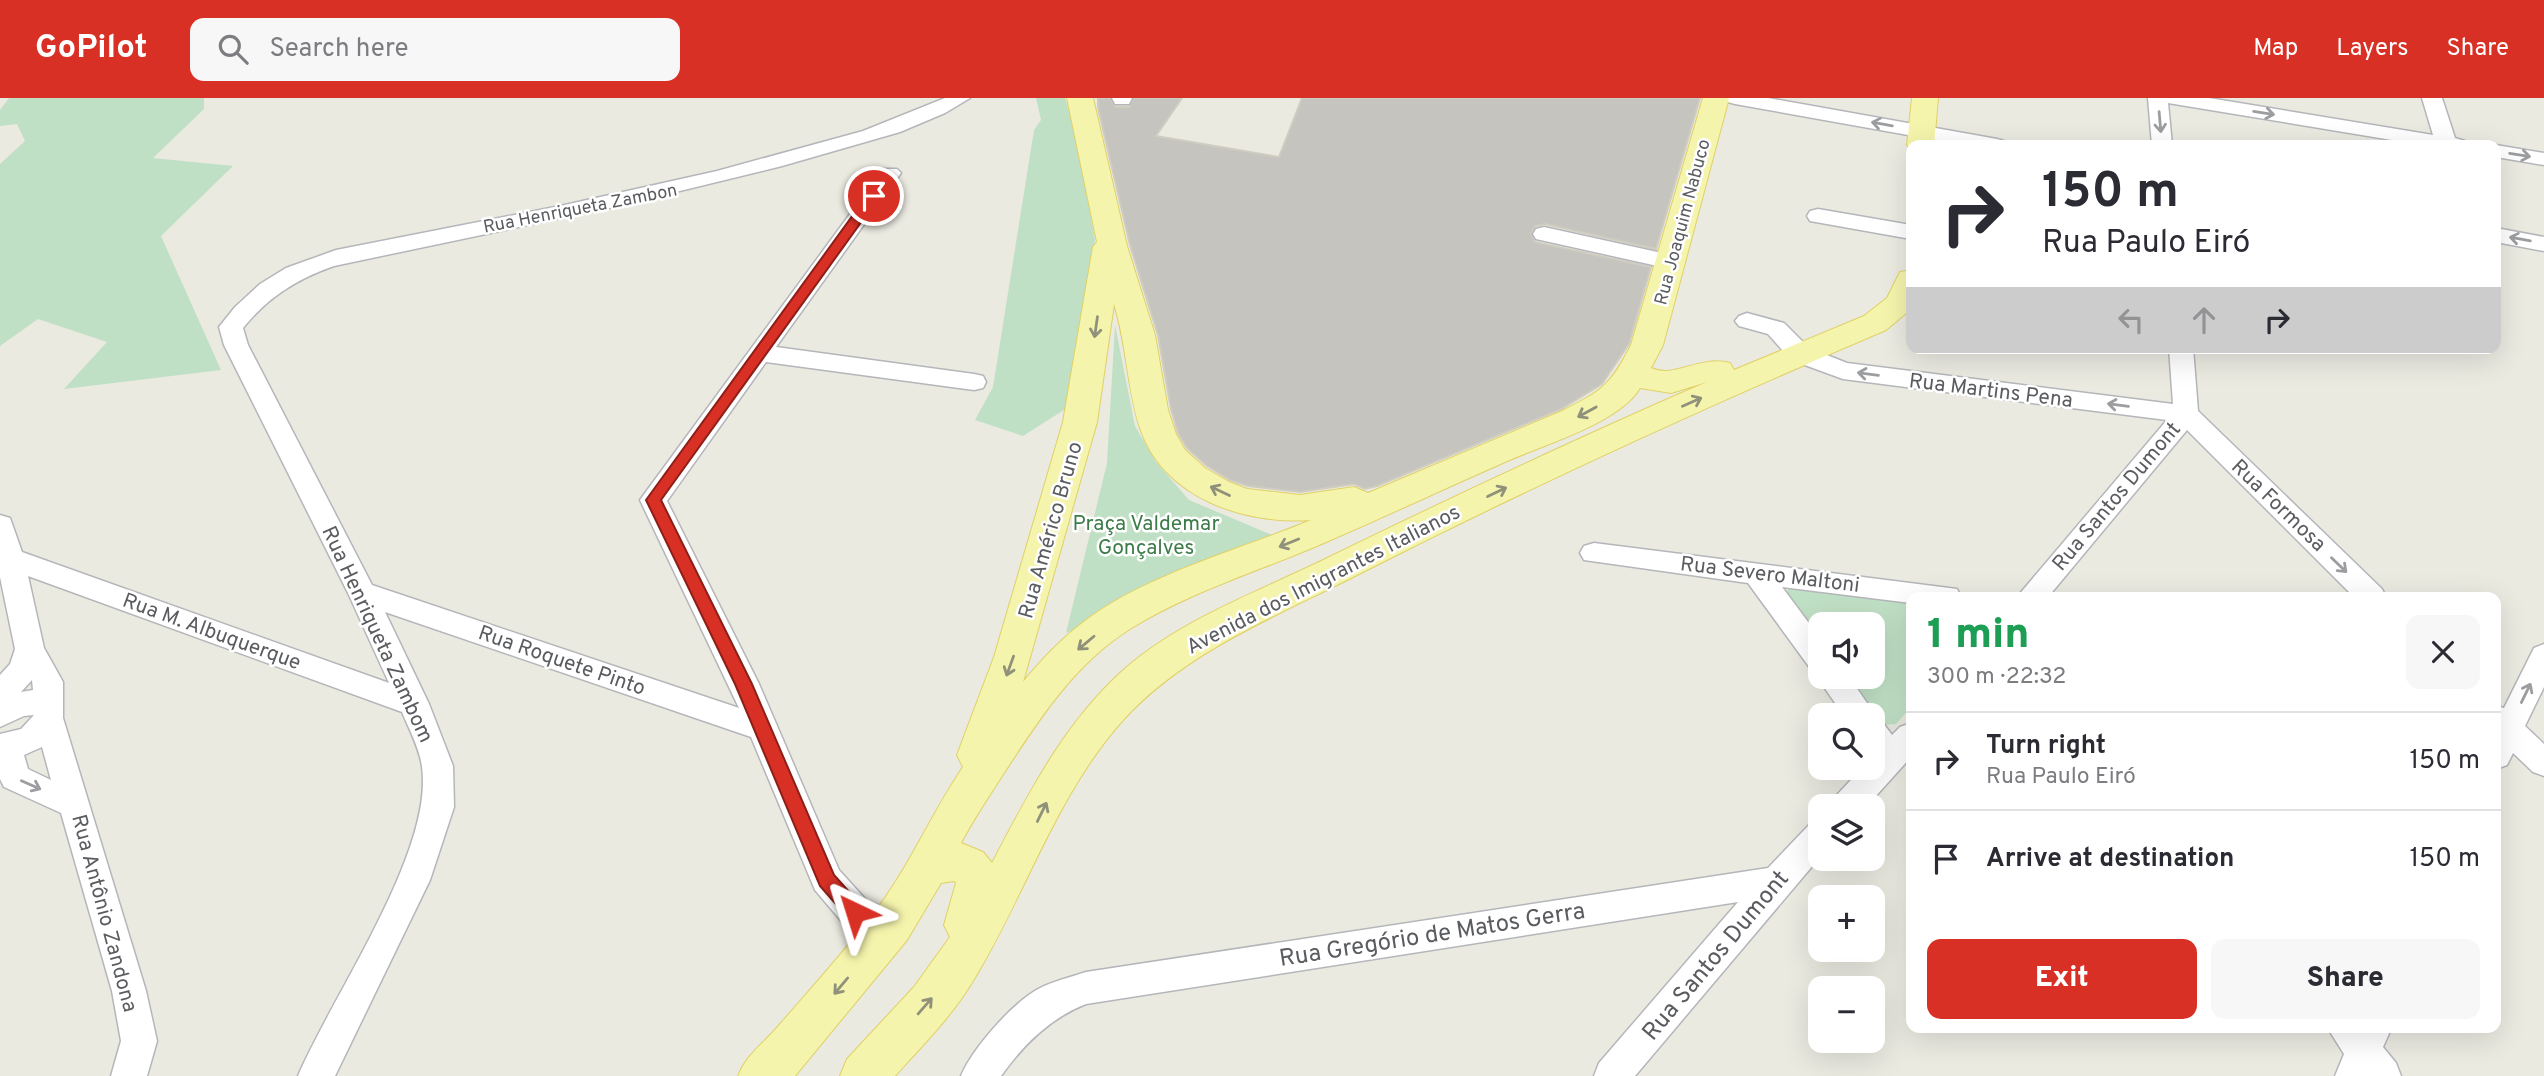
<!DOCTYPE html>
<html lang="en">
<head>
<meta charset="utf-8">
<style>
	:root { --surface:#fff; --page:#f7f7f7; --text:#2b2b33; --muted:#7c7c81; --line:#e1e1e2; --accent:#d93025 }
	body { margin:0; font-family:Overpass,sans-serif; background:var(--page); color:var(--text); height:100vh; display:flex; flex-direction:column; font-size:26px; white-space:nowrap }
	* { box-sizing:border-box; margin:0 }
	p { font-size:23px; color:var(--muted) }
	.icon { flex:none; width:38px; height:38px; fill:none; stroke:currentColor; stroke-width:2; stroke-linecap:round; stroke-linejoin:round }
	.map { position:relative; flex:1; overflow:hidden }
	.side { position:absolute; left:1906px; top:494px; width:595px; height:441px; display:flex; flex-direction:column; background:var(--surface); border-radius:14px; box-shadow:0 7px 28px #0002 }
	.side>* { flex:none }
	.banner { position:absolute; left:1906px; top:42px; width:595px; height:214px; border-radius:14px; box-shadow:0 7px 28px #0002; background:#fff; color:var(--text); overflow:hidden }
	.fabs { position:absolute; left:1808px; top:514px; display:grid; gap:14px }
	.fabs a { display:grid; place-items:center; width:77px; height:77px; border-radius:14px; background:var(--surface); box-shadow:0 7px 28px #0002; font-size:35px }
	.pin { position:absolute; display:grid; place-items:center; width:60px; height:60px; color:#fff; margin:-30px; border:4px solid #fff; border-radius:50%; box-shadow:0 2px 7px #0007 }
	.me { position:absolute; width:77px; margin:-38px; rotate:319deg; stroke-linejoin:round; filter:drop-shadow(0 0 5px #0008) }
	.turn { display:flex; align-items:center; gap:24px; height:147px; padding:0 21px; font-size:32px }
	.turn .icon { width:91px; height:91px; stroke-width:2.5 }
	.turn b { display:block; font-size:49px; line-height:60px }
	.lanes { display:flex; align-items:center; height:66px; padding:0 21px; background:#0003; justify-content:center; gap:35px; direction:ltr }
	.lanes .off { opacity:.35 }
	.round { display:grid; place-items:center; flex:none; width:74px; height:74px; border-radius:14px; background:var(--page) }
	.overview { display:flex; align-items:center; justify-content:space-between; height:119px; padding:0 21px }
	h1 { font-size:42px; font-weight:800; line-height:52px; color:#1e9e55 }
	.primary-button { display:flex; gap:14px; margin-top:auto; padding:14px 21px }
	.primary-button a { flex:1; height:80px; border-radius:14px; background:var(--accent); color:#fff; font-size:28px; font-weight:800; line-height:80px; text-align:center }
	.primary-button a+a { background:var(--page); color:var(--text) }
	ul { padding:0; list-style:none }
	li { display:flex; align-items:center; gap:21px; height:98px; padding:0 21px; border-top:2px solid var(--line) }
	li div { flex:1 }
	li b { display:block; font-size:26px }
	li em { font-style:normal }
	header { display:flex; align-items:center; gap:42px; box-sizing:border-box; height:98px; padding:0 35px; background:var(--accent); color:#fff }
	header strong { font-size:33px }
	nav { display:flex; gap:38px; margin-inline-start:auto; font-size:24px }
	.search { width:490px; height:63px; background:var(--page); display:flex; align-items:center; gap:18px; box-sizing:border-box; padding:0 24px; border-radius:14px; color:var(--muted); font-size:26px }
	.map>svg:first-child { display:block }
</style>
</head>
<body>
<header>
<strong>GoPilot</strong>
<div class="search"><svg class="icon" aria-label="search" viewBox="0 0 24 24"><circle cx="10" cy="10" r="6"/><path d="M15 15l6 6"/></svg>Search here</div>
<nav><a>Map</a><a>Layers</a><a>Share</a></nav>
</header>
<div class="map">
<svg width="2544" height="978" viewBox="0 0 2544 978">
	<rect width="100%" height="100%" fill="#ebeae1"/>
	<!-- green -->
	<g fill="#c0e0c5">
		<path d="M9,0H204V11L153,60L233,68L161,138L221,272L64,291L107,244L38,221L0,248V66L25,43L17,26L0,28V12Z"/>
		<path d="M1036,0H1065L1076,38L1095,142L1076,287L1067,310L1023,338L975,322L993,289L1034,32L1041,22Z"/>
		<path d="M1115,227L1135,328L1156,364L1189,402L1277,439L1066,535L1107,365Z"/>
		<path d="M1789,490L1911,505V609L1896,626L1883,627L1873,622L1872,618L1841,579H1872V527H1820V549L1786,495Z"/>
	</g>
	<!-- building -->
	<path fill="#c6c4be" stroke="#cfccc0" stroke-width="2" d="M1098,0H1110L1115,9H1129L1134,0H1182L1156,38L1279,59L1302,0H1700L1656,151L1545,126L1535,128L1531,135L1535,144L1651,169L1629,246L1602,286L1561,311L1377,388L1365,391L1354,386L1300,394L1248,388L1230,382L1207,368L1187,350L1178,335L1171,311L1158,237L1130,147L1098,10Z"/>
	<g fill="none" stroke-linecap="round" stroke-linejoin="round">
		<defs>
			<g id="minor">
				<path d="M945,0H970L945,15L900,34L782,68L614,109L334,168C297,181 268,199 243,230L248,247L372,487L739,610L640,402L883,71H897L901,75L776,249L974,276L983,278L986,284L983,290L974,292L766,264L667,403L759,586L839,772L867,803L903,817L908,828L903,839L891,844L843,825L815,792L751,639L385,514L429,606L453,668L454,709L430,782L335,978H298C332,898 434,753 422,669C420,651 409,631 402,614L28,478L44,550L63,584V620L146,893L157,943L147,978H111L121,943L112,893L61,715L4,689L0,681V636L21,631L34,617L24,618L0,629V577L10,566L15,551L0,479V417L10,420L22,454L389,585L348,495L224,247L219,229L235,209L260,186L286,170L336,152L560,108L717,73L863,33ZM32,582L33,592L21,594ZM42,649L51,682L28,671L24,657Z"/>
				<path d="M1112,0H1132L1129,6H1115Z"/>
				<path d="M1725,0H1768L1997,41L2004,43L2007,47H1964L1735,6L1728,4Z"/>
				<path d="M2148,0H2209L2433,37L2422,0H2442L2455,40L2465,43L2468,47H2422L2168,5L2172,47H2152Z"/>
				<path d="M2494,47H2496L2544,55V67L2496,59Z"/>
				<path d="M1818,111L1911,127V141L1810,123L1807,118L1810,113Z"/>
				<path d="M1544,129L1671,157L1679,159L1682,164L1679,169L1671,171L1536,141L1533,136L1536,131Z"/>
				<path d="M2496,130L2544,139V153L2496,144Z"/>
				<path d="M1747,215L1784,225L1809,250L1847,265L2173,306L2169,250H2193L2198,313L2382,491L2386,499H2354L2187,332L2048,499H2017L2167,322L1843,281L1791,262L1768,236L1739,228L1735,223L1739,218Z"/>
				<path d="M1594,445L1957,491L1961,499H1911V505L1782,489L1820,540V579H1849L1876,618L1874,622L1883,625L1892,637L1900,629L1911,625V659L1866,709H1830L1835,699L1862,670H1872V618H1844L1817,579L1820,574L1810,570L1748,485L1584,462L1580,455L1584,448Z"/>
				<path d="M2544,546V589L2525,628L2544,646V678L2533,674L2513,655L2507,667L2496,671V608L2504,610L2534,550Z"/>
				<path d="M1820,723V759L1635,978H1594L1599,965L1738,804L1086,906C1050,920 1023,947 1001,978H961C972,951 1013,904 1040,890C1054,883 1071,879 1086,874L1768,770L1809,727Z"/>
				<path d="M2327,929H2392L2383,949L2396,965L2401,978H2335L2344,956Z"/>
			</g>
			<g id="major">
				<path d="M1067,0H1093L1127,148L1155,237L1168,312L1176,336L1185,352L1205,370L1229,384L1247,391L1300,397L1354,389L1368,395L1562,313C1603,292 1610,288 1631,247L1703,0H1729L1663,247L1651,270C1675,281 1699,257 1730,265L1734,272L1864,218L1887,200L1900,174L1911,172V211L1886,232C1707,308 1532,388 1359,476C1277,518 1188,552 1124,621C1056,696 1025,798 973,883C952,918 922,948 895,978H840L847,961L914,889L950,839L944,827L956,785L954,783L941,785L907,842L795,978H738C746,958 760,948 774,933C808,894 843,855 874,815C909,770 931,716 963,669L957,657L994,559L1063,324L1093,149L1097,144ZM1114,206C1127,247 1127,293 1141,333C1165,400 1245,427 1311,422C1244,450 1163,472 1102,511C1072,530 1045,557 1023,584L1097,324ZM1707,284C1575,341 1446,402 1317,465C1250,497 1174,525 1119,576C1062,629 1028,697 992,765L983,754L961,745C973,722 988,700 1002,678C1037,624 1074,566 1130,531C1193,492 1266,471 1333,441C1393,415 1452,387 1512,361C1547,346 1620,324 1640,290L1671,295Z"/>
				<path d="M1912,0H1938L1934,47H1911V52L1907,47Z"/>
			</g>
		</defs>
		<!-- minor casing -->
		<use href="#minor" stroke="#b4b6ba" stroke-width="3"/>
		<!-- major casing -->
		<use href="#major" stroke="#e0d065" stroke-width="2"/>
		<!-- minor -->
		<use href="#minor" fill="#fff" fill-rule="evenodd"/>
		<!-- major -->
		<use href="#major" fill="#f5f4ac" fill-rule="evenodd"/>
	</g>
	<!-- one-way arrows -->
	<defs><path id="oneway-shaft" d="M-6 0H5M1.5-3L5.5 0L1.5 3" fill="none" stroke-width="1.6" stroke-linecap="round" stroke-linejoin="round" transform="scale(1.75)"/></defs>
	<g stroke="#9c9da0">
		<use href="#oneway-shaft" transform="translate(2264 15) rotate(9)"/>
		<use href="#oneway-shaft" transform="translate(2160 24) rotate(85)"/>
		<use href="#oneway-shaft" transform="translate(1882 26) rotate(-170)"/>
		<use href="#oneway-shaft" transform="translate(2520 57) rotate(9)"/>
		<use href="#oneway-shaft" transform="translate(2520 141) rotate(-170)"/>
		<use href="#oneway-shaft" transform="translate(1868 276) rotate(-173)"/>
		<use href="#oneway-shaft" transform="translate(2118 307) rotate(-173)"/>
		<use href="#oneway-shaft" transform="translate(2339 467) rotate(44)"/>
		<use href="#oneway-shaft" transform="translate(2526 595) rotate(-64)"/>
		<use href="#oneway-shaft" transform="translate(31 687) rotate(24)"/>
	</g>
	<g stroke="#90917b">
		<use href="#oneway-shaft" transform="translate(1096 229) rotate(98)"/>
		<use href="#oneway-shaft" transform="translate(1692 304) rotate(-24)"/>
		<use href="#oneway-shaft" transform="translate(1587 314) rotate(151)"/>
		<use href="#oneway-shaft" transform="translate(1220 393) rotate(-155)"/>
		<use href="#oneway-shaft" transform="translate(1497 394) rotate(-26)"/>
		<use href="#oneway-shaft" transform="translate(1289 445) rotate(158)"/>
		<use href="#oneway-shaft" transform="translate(1086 545) rotate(140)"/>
		<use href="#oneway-shaft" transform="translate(1010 568) rotate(110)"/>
		<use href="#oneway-shaft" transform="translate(1042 714) rotate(-64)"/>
		<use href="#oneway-shaft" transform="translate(841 888) rotate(130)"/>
		<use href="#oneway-shaft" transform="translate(925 908) rotate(-49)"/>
	</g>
	<!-- route -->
	<path fill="#d93025" stroke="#8d1f18" stroke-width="2" d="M874,94L880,98L661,402L752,586L834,777L861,807L864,814L861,820L855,822L848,820L820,788L735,586L646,402L869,95Z"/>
	<g text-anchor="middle" stroke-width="5" stroke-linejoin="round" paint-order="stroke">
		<!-- far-street labels -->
		<g font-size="18" fill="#5a5c60" stroke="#fff">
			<text transform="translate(580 110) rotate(-11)" y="6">Rua Henriqueta Zambon</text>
			<text transform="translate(1682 124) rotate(-75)" y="6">Rua Joaquim Nabuco</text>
		</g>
		<!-- street labels -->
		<g font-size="21" fill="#5a5c60" stroke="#fff">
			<text transform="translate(1991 292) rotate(7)" y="7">Rua Martins Pena</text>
			<text transform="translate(2116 398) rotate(-50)" y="7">Rua Santos Dumont</text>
			<text transform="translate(2279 407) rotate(44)" y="7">Rua Formosa</text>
			<text transform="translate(1050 432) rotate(-74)" y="7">Rua Américo Bruno</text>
			<text transform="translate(1770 476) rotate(7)" y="7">Rua Severo Maltoni</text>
			<text transform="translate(1323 481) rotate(-27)" y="7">Avenida dos Imigrantes Italianos</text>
			<text transform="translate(212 533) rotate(20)" y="7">Rua M. Albuquerque</text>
			<text transform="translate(378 536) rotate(65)" y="7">Rua Henriqueta Zambom</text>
			<text transform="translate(562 562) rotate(19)" y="7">Rua Roquete Pinto</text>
			<text transform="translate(105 815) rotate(75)" y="7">Rua Antônio Zandona</text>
		</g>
		<!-- park labels -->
		<g font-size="21" fill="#3d7c49" stroke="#fff">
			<text x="1146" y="432">Praça Valdemar<tspan x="1146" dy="24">Gonçalves</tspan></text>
		</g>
		<!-- near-street labels -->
		<g font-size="24" fill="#5a5c60" stroke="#fff">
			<text transform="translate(1432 836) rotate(-9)" y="8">Rua Gregório de Matos Gerra</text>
			<text transform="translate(1715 857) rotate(-50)" y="8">Rua Santos Dumont</text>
		</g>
	</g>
</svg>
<div class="fabs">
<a><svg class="icon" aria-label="sound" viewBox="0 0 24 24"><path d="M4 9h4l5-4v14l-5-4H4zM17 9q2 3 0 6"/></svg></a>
<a><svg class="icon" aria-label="search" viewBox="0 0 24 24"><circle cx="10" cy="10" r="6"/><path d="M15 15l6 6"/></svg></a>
<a><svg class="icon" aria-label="layers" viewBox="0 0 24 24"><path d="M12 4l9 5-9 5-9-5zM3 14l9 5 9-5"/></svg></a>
<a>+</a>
<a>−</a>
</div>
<div class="pin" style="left:874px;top:98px;background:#d93025"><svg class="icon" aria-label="arrive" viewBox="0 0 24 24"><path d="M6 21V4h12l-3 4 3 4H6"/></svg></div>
<svg class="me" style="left:855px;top:814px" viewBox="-20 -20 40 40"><path d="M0-17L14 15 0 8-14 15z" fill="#d93025" stroke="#fff" stroke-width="4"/></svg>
<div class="banner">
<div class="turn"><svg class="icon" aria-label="right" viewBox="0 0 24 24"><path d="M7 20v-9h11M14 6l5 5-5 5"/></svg><div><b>150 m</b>Rua Paulo Eiró</div></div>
<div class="lanes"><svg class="icon off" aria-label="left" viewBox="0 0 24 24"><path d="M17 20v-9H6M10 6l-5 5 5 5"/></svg><svg class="icon off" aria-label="ahead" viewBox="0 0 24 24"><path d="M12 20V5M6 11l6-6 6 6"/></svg><svg class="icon" aria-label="right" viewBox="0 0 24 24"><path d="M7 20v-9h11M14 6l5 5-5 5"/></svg></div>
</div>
<section class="side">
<div class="overview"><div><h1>1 min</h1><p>300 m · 22:32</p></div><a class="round"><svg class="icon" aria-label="close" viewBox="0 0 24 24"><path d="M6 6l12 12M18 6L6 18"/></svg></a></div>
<ul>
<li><svg class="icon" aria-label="right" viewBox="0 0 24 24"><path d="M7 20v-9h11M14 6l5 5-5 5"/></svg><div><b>Turn right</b><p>Rua Paulo Eiró</p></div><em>150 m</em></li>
<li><svg class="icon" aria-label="arrive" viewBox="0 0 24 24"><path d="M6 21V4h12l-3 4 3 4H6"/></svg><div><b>Arrive at destination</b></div><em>150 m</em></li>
</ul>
<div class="primary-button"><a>Exit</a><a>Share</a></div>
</section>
</div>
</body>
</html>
